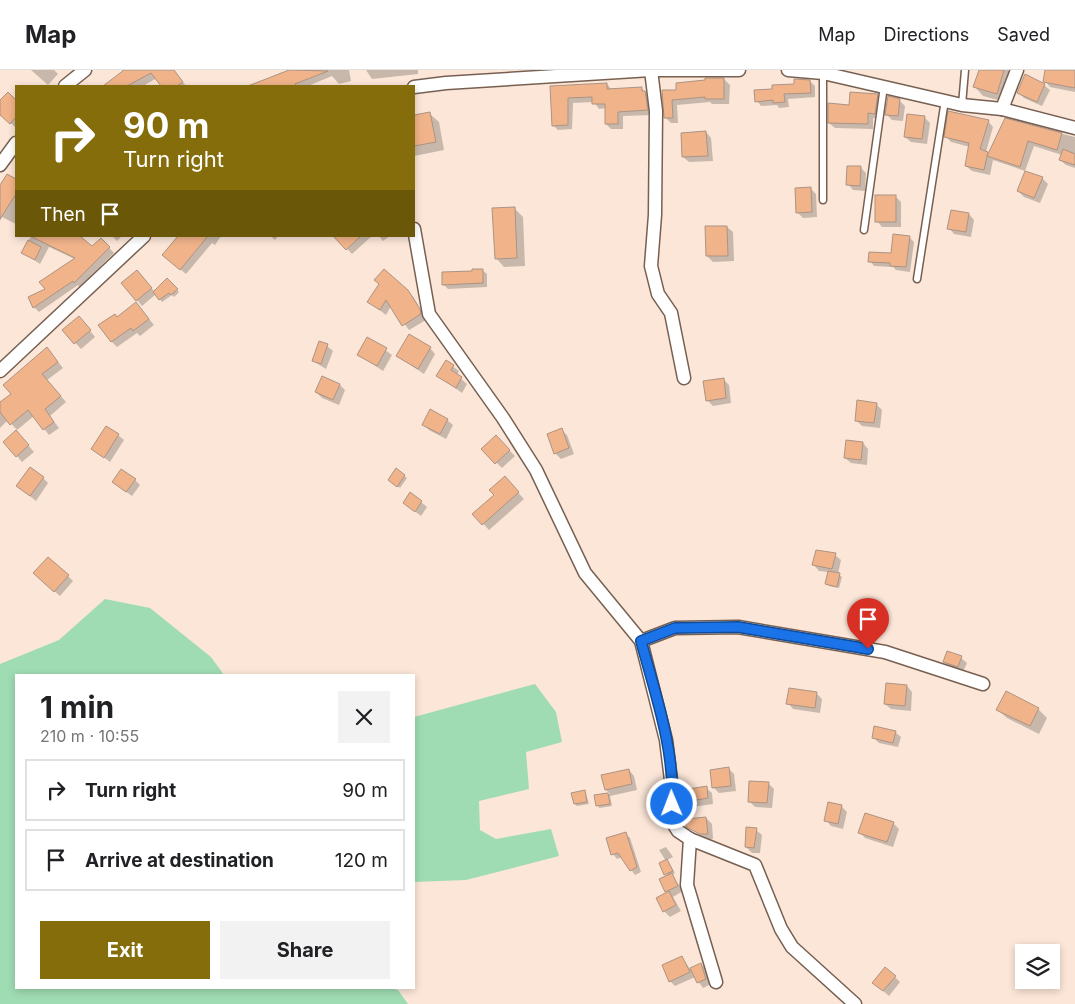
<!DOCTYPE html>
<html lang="en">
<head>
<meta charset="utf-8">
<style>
	:root { --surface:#fff; --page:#f2f2f2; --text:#202124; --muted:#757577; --line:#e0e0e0; --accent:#866d0b }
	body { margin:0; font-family:Inter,sans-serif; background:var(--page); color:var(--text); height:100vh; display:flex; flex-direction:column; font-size:19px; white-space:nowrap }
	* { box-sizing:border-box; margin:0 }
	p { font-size:16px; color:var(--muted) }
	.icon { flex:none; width:28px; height:28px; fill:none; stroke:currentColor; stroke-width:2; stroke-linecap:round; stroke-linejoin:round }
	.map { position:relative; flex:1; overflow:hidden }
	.details { position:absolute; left:15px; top:604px; width:400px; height:315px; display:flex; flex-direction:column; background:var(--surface); border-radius:0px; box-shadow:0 2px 8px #0003 }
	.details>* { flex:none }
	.hud { position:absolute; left:15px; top:15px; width:400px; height:152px; border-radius:0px; box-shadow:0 2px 8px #0003; background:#866d0b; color:#fff; overflow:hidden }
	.tools { position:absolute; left:1015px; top:874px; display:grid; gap:10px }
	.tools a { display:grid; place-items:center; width:45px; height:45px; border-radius:0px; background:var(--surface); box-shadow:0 2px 8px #0003; font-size:25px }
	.pin { position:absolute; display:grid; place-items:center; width:42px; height:42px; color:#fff; margin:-51px -21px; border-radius:50% 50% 50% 0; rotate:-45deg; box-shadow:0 0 5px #0007 }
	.pin .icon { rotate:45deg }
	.me { position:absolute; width:55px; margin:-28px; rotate:359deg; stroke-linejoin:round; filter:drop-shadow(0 0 4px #0008) }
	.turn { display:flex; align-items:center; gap:18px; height:105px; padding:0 25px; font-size:22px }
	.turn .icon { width:65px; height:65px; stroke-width:2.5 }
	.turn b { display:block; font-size:35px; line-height:42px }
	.then { display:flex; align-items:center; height:48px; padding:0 25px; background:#0003; gap:10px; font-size:19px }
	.round { display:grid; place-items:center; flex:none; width:52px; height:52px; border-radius:0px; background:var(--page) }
	.overview { display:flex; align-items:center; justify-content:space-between; height:85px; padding:0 25px }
	h1 { font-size:30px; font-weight:700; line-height:38px }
	.action { display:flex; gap:10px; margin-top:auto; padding:10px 25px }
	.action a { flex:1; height:58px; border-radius:0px; background:var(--accent); color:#fff; font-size:20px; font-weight:700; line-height:58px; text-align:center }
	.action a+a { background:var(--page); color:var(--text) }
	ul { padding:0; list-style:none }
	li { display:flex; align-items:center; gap:15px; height:62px; margin:0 10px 8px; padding:0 15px; border:2px solid var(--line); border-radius:0px }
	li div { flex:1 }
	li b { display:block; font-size:19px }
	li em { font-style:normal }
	header { display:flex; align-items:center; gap:30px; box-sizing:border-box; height:70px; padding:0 25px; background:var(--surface); border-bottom:1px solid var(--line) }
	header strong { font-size:24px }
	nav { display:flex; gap:28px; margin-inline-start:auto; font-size:18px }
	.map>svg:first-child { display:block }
</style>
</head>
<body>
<header>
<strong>Map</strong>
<nav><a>Map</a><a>Directions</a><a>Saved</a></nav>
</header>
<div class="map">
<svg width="1075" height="934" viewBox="0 0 1075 934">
	<rect width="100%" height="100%" fill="#fbe6d8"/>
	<!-- green -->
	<g fill="#9fdcb3">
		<path d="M105,529L150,538L211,587L224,605H16V918H391L398,920L408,934H0V594L59,570Z"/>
		<path d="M535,614L556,642L562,672L526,682L529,719L479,731L480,760L496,769L551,759L559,786L466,810L414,812V647Z"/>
	</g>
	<!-- shadow -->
	<g fill="#0003">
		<path d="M31,0H54L58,4L48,15Z"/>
		<path d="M122,0H174L186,16H163L157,8L143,16H105L123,2Z"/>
		<path d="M292,0H349L351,11L339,14L332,6L308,16H251L264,10L270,16L277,13L275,6Z"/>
		<path d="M366,0H418V4L372,9Z"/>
		<path d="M980,0H1008L1013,6L1005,32L983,26L975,17Z"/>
		<path d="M1047,0H1075V22L1050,17L1045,11Z"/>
		<path d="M724,9L730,15L729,34H712L710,32L677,35L678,53H671L665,47L663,22L678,21Z"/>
		<path d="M810,11L815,16V27L788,29L789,37L779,38L777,35L761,36L757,31L774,20Z"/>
		<path d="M607,14L612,20L641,18L650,27L652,45L623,46V59H611L606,54V38L599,39L594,32L573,33L572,59L558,60L553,55L551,17Z"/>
		<path d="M1044,15L1050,20L1042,36L1024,28L1018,22Z"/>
		<path d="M8,24L16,32V58L0,43V32Z"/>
		<path d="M877,25L883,31L880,49L873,48V59L835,58L829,53Z"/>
		<path d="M899,30L905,36L903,51L892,50L886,44Z"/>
		<path d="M430,44L439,52L444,80L414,86V46Z"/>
		<path d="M924,47L930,53L927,74L911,72L905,67Z"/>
		<path d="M1006,50L1075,67V98L1066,95L1060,90L1062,85L1034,76L1025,101L993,90L990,105L972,101L966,96L970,77L951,72L946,66L988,51L993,57L986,82L989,85Z"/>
		<path d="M706,62L711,68L713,91L689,92L683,87Z"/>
		<path d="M860,97L866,103L865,121L853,120L848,114Z"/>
		<path d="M8,105L16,111V154L2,147L0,151V117Z"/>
		<path d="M1042,108L1048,114L1040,133L1024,127L1018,121Z"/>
		<path d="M811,119L816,124L817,147L803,148L797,142Z"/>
		<path d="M895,126L901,132V157H882L877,151Z"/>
		<path d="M514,138L523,147L525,196L504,197L496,188Z"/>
		<path d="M969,144L974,150L971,167L954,164L949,158Z"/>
		<path d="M727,157L733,162L734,191L713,192L707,186Z"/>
		<path d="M31,166L92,178L101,169L114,183L79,217L78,215L39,242L34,237L75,189L49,177L40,194L22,182Z"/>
		<path d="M112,166H122L117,171Z"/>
		<path d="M184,166H221L215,175L212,173L186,204L169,190Z"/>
		<path d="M270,166H278L275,170Z"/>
		<path d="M335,166H372L352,184Z"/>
		<path d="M379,166H390L383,171Z"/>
		<path d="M909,167L914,172L910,202L896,200L893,197L874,196L870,191L892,184Z"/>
		<path d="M482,200L487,204V217L448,219L444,215L443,204Z"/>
		<path d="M142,207L155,222L167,210L179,222L174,227L172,225L162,232L156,224L142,236L137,230Z"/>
		<path d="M408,221L414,228L426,250L409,260L391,236L386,245L369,232Z"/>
		<path d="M141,239L154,255L140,266L137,263L117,277L111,271L118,248Z"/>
		<path d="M84,253L95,267L81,279L64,260Z"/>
		<path d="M368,268L392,285L383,301L358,284Z"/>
		<path d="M327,276L333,281L326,299L313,291Z"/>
		<path d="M47,278L63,298L47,310L66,332L50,346L59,358L49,365L34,346L17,360L8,350L0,358V334L13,324Z"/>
		<path d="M430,278L435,284L424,304L397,286Z"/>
		<path d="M447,292L459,301L457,305L467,314L462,323L438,306Z"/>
		<path d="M723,309L729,315L731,333L713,336L707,330Z"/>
		<path d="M340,315L345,320L339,335L322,328L316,322Z"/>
		<path d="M876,334L882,340L880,358L862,356L856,350Z"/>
		<path d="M447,350L453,355L446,369L429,360L424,355Z"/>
		<path d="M561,360L567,365L574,384L561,389L555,383Z"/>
		<path d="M118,365L124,370L110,392L93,379Z"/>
		<path d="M21,367L34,382L22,392L17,386Z"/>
		<path d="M496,367L515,386L502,398L483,379Z"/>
		<path d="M863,373L868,379L867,395L851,393L845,388Z"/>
		<path d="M396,400L407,408L400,418L392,412Z"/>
		<path d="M43,408L48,413L36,431L17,416Z"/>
		<path d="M135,410L140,415L132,426L119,417Z"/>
		<path d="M510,414L524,429L489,460L474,444Z"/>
		<path d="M411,424L427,437L421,446L404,433Z"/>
		<path d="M835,485L841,490L838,504L842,507L839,518L829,516L827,514L829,502L819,501L814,495Z"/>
		<path d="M68,506L73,511L60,526L40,509Z"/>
		<path d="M961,588L967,593L963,602L950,598L944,592Z"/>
		<path d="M907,616L912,622L911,641L891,639L885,634Z"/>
		<path d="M817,624L822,629L820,643L793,639L788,633Z"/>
		<path d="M1038,639L1047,648L1039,664L1007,648L998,640Z"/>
		<path d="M895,662L901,667L898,677L879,673L873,667Z"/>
		<path d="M729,699L734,704L736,721L719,723L713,717Z"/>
		<path d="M629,700L634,706L637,720L610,726L612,736L599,738L596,726L610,724L606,720L603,706Z"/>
		<path d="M768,713L774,719L772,738L755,737L749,731Z"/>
		<path d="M706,718L712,723L713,734L692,737L686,731Z"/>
		<path d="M585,721L589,734L577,736L575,734Z"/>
		<path d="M841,736L847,742L843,759L831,756L826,750Z"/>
		<path d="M706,748L712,754L713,769H707L688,756Z"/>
		<path d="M893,753L899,759L893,777L865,768L860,762Z"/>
		<path d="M756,760L762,765L760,783H752L746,777Z"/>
		<path d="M625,763L630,768L641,802L635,805L622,787L617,789L613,784Z"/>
		<path d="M666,777L673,787L667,790L675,803L672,805L683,821L673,827L681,841L670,847L664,841L668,823L666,791L659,780Z"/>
		<path d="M682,888L690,899L701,894L707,900L711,914L703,918L695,907L675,916L670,911Z"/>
		<path d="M895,907L900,912L889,926L874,913Z"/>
	</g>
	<!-- building -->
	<g fill="#f1b48a" stroke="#ac9383">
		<path d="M124,0H174L183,12L177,16H161L151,3L127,16H103Z"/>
		<path d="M289,0L328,1L295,14L296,16H248Z"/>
		<path d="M979,0H1004L997,24L973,17Z"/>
		<path d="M1045,0H1075V18L1043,12Z"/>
		<path d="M1025,4L1045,14L1037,32L1017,23Z"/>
		<path d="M705,8H724V29H705V27L672,30L673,48H664L662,20H676V13L705,10Z"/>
		<path d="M794,9L810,10L811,23L784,24L785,32L773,33V30L755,32L754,20L772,19V15L794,14Z"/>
		<path d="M607,13V19L642,17V21H645L648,40L618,42V54H605V34H592V27L568,28V55L552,56L550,16Z"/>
		<path d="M8,22L16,30V47L10,54L0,45V30Z"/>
		<path d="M850,22L878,24L875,44L868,43V54L828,53V33L849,35Z"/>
		<path d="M888,26L900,29L898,46L885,45Z"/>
		<path d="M948,41L989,50L980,79L988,82L984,100L965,96L969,73L944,67Z"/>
		<path d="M430,42L436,72L414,76V45Z"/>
		<path d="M907,44L925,46L922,69L904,67Z"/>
		<path d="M1005,48L1062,63L1057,80L1028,71L1020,97L987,86Z"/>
		<path d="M706,61L708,86L682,87L681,63Z"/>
		<path d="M1063,79L1075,84V95L1059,90Z"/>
		<path d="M847,96H861L860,116L846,115Z"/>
		<path d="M1025,101L1043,107L1034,128L1017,121Z"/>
		<path d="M7,104L16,109V124L0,149V115Z"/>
		<path d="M811,117L812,142L796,143L795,118Z"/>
		<rect x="875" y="125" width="21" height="27"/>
		<path d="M515,137L517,188L495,189L492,138Z"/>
		<path d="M951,140L969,143L966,162L947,159Z"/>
		<path d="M705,156H727L728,186H706Z"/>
		<path d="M893,164L910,166L906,197L890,196V193L868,192L869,182L891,183Z"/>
		<path d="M30,166H80L92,176L101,168L110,177L74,213L73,211L33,238L28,227L45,219L39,212L75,188Z"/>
		<path d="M178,166H208L180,200L162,185Z"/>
		<path d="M333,166H361L346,180Z"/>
		<path d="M28,170L41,177L35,190L21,183Z"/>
		<path d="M384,199L408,220L420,239L421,244L402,256L386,230L380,240L367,232L379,214L374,210Z"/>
		<path d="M472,199H483V213L442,215V202L472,201Z"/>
		<path d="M137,200L152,218L136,231L121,213Z"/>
		<path d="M167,208L178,219L171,225L169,223L159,230L153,222Z"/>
		<path d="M136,232L149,249L133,261L131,258L111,272L98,255L115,244L117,247Z"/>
		<path d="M79,246L91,260L74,274L62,260Z"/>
		<path d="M409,264L431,277L418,299L396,286Z"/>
		<path d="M367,267L387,278L377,296L357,285Z"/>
		<path d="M319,271L328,274L321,294L312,291Z"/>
		<path d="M47,277L58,292L42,304L61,326L45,339L54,352L43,360L28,340L10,355L0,342V332L11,324L3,315Z"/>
		<path d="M446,290L454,295L451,300L462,307L456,318L436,306Z"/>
		<path d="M322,306L340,314L333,330L315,322Z"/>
		<path d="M724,308L726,328L706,331L703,311Z"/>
		<path d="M857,330L877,333L874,353L855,351Z"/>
		<path d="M430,339L448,349L440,364L422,355Z"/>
		<path d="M106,356L119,364L104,388L91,379Z"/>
		<path d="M562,358L569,378L554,384L547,364Z"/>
		<path d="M16,360L29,375L16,387L3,372Z"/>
		<path d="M496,365L510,380L495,394L481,379Z"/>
		<path d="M846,370L863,372L861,390L844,388Z"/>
		<path d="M30,397L44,407L30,426L16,416Z"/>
		<path d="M396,398L405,405L397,417L388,410Z"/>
		<path d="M121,399L136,409L126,422L112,412Z"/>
		<path d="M505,406L519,422L482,455L472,444L494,425L489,420Z"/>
		<path d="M410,422L422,431L415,442L403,433Z"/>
		<path d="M816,480L836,483L832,499L812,495Z"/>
		<path d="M48,487L69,505L54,522L33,503Z"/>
		<path d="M828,501L840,503L837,517L825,514Z"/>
		<path d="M947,581L962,586L958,597L943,592Z"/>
		<path d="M886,613L907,615L905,636L884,634Z"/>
		<path d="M789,618L817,622L815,638L786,634Z"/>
		<path d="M1006,621L1039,638L1030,656L996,640Z"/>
		<path d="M874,656L896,661L893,673L872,668Z"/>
		<path d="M729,697L731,716L712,718L710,700Z"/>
		<path d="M629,699L632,714L605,720L601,705Z"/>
		<path d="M749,711L769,712L767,733L748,732Z"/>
		<path d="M707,716L708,728L685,732L683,720Z"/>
		<path d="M585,720L587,732L574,734L571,723Z"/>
		<path d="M608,723L610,734L596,736L594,725Z"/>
		<path d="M828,732L842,735L838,754L824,751Z"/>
		<path d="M865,743L894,752L887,772L858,763Z"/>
		<path d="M706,747L708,764H700L686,757V749Z"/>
		<path d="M746,757L757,758L754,778L745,777Z"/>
		<path d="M626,762L637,797L630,801L618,783L611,785L606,768Z"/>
		<path d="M667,789L673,801L664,805L659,793Z"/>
		<path d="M672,803L678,816L665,822L659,809Z"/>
		<path d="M669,821L676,835L663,842L656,828Z"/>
		<path d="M682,886L690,902L669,912L662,895Z"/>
		<path d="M701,893L706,909L697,913L690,898Z"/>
		<path d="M885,897L896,906L883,921L872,913Z"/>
	</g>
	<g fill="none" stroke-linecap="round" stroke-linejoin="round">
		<defs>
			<g id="service">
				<path d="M962,35L965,0"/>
				<path d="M823,130V3"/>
				<path d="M864,160L884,16"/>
				<path d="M917,209L945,30"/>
			</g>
			<g id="minor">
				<path d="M651,0L656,41L655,145L651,196L658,224L671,243L684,308"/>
				<path d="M788,0L823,3L962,35L1002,39L1075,58"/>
				<path d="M65,16L85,0"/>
				<path d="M414,17L446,13L651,0H739"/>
				<path d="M1002,39L1017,0"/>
				<path d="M0,95L16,73"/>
				<path d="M414,159L429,244L503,348L536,400L585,503L641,571L666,670L672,718L671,750L678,761L690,769L755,795L781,859L792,877L855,934"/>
				<path d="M0,301L144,166"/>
				<path d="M641,571L675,558L738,557L885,582L983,614"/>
				<path d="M690,769L687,815L716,912"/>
			</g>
		</defs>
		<!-- service casing -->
		<use href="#service" stroke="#776051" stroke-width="9"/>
		<!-- minor casing -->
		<use href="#minor" stroke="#776051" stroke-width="15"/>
		<!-- service -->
		<use href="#service" stroke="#fff" stroke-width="6"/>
		<!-- minor -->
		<use href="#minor" stroke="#fff" stroke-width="12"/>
	</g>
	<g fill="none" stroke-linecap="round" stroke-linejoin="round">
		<defs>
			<path id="route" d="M672,734C675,680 655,623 641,571L675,558L738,557L868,579"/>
		</defs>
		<!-- route casing -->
		<use href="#route" stroke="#114b97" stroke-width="12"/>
		<!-- route -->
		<use href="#route" stroke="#1a73e8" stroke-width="9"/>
	</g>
</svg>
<div class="tools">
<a><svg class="icon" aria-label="layers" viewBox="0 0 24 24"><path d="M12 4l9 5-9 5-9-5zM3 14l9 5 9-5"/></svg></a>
</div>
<div class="pin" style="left:868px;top:579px;background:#d93025"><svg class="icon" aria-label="arrive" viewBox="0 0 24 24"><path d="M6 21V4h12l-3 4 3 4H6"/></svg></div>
<svg class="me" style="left:672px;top:734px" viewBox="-20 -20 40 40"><circle r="17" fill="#1a73e8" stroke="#fff" stroke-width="3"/><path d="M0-11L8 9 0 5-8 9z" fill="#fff"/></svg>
<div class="hud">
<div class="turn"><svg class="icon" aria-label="right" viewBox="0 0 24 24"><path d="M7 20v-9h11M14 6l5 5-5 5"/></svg><div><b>90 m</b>Turn right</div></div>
<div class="then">Then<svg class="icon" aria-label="arrive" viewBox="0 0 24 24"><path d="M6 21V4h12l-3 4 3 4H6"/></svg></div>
</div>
<section class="details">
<div class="overview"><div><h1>1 min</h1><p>210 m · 10:55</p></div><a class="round"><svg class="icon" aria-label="close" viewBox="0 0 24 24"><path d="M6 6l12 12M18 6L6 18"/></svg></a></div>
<ul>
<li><svg class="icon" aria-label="right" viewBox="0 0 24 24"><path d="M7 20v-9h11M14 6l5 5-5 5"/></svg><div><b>Turn right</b></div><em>90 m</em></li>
<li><svg class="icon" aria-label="arrive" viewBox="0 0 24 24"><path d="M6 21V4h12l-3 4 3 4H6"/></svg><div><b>Arrive at destination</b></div><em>120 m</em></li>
</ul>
<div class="action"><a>Exit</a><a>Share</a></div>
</section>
</div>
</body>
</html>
